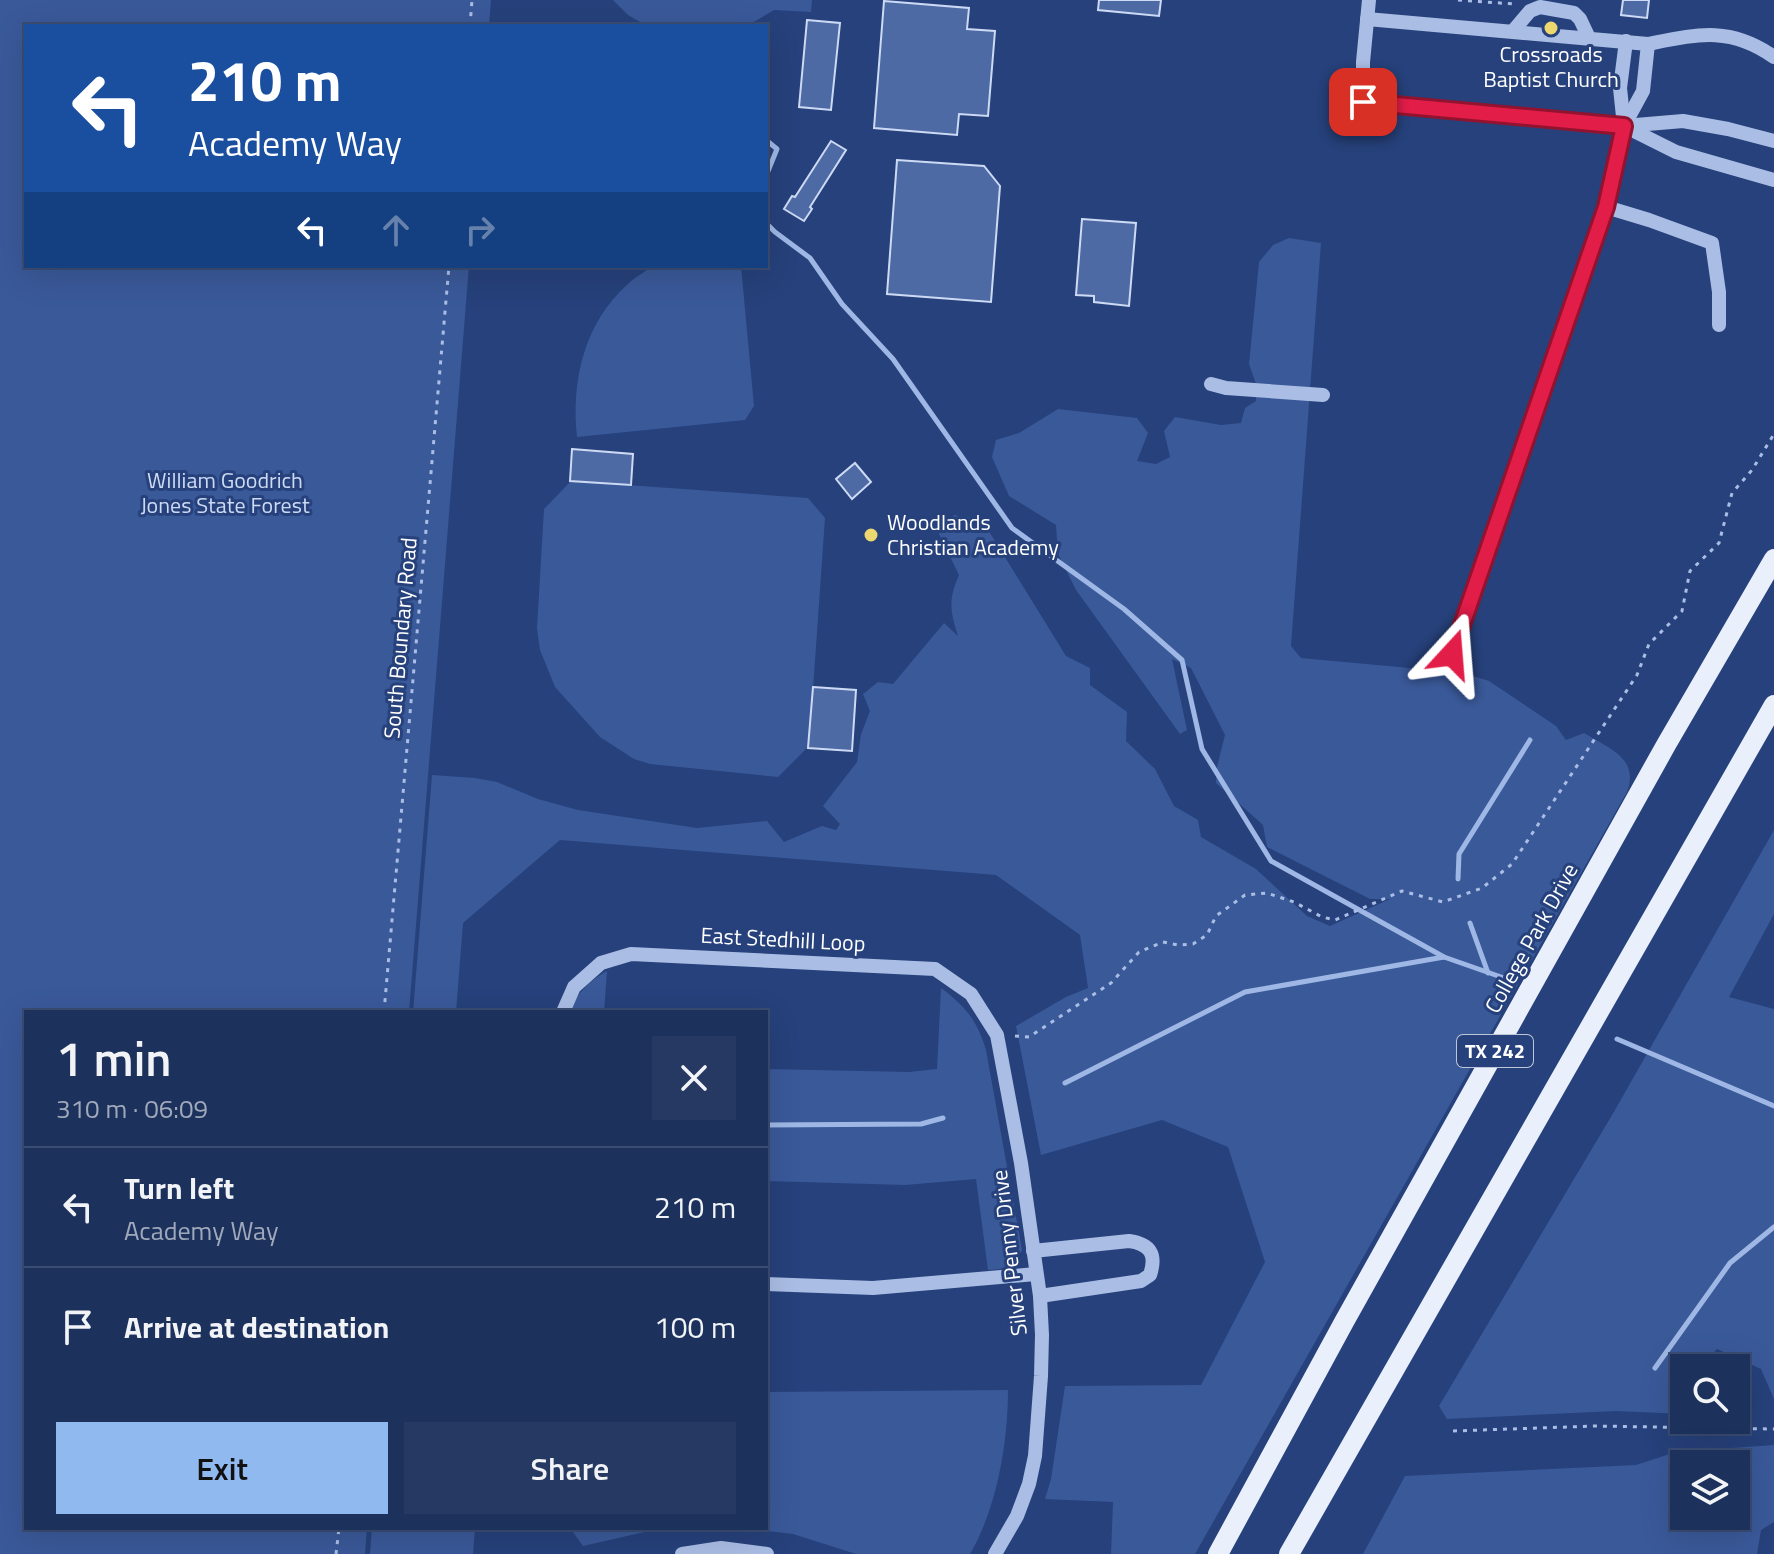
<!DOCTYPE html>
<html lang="en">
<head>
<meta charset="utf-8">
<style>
	:root { --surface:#1c315c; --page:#253962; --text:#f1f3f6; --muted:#a0a9bb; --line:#3a4c72; --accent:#90b9f0 }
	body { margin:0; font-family:"Titillium Web",sans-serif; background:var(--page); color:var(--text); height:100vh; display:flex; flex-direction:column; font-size:30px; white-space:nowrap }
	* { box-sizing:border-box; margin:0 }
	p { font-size:26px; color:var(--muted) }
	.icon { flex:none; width:44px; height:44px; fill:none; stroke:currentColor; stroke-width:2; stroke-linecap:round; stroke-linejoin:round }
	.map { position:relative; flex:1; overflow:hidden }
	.panel { position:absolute; left:24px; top:1010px; width:744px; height:520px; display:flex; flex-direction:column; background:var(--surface); border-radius:0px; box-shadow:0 8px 32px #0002,0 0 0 2px var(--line) }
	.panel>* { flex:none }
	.guide { position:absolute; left:24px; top:24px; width:744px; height:244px; border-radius:0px; box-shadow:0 8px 32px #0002,0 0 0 2px var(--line); background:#1a4fa0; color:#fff; overflow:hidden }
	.fabs { position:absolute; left:1670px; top:1354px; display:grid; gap:16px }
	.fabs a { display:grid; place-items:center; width:80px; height:80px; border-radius:0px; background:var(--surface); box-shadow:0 8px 32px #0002,0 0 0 2px var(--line); font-size:40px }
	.pin { position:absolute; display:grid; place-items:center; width:68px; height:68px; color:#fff; margin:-34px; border-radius:16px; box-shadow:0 4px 12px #0006 }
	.me { position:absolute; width:88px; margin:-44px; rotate:19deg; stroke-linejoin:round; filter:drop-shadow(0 0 6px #0008) }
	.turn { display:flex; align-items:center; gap:28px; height:168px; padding:0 32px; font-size:36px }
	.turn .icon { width:104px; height:104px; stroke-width:2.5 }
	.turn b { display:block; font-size:56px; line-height:68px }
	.lanes { display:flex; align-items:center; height:76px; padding:0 32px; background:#0003; justify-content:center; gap:40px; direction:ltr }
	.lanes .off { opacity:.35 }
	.round { display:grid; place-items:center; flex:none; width:84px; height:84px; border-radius:0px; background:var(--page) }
	.headline { display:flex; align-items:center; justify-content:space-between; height:136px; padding:0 32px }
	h1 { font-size:48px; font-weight:600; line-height:60px }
	.button { display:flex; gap:16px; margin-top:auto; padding:16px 32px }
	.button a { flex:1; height:92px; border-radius:0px; background:var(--accent); color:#111; font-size:32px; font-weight:600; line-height:92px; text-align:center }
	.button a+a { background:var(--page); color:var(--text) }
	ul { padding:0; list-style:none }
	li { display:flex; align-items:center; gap:24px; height:120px; padding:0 32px; border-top:2px solid var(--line) }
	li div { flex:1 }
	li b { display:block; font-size:30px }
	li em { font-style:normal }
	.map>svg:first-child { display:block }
</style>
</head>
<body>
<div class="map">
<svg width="1774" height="1554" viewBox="0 0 1774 1554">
	<rect width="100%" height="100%" fill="#26417b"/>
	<!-- green -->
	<g fill="#3a5999" fill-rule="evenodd">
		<path d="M0,0H491L489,26H26V266H469L409,1012H26V1528H367L365,1554H0Z"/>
		<path d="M613,0H812L811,12L774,10L747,26H647L628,15Z"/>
		<path d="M1289,238L1321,243L1291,646L1301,658L1464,673L1489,681L1556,726L1566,740L1584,733C1608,748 1640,758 1627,792L1195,1554H1111L1113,1502L1045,1499L1051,1479L1065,1386L1201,1385L1265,1262L1228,1147L1162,1120L1041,1155L1016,1026L1066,997L1088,988L1080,935L996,875L560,840L463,923L456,1012H413L432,775L475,778L497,782L538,799L578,810L697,828L767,821L784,842L822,826L836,830L840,824L823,806L857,762L861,734L870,711L863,694L878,682L893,684L944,623L958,636C950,611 948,600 959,575L937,530L954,515L982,520L1066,656L1090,668V685L1127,712L1126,741L1155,769L1174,806L1198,820L1201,837L1256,869L1307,916L1330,926L1390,899H1370L1267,847L1263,825L1216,783L1217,767L1225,735L1191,668L1172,659L1187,730L1180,734L1076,590L1058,554L1056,525L1009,496L992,457L996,440L1019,433L1058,409L1137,418L1148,433L1137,461L1156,464L1170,457L1164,431L1175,417L1221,425L1241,423L1245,408L1256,401V384L1249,364L1259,262L1273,245Z"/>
		<path d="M653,266H741L754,406L745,420L577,437C571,381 584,323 628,284C635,277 645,272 653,266Z"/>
		<path d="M571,481L808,498L825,518L809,746L778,777L650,764L634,759L600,737L555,687L540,650L537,628L544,509Z"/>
		<path d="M1774,830V914L1729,997L1774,1009V1399L1761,1369L1717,1349L1700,1368H1684V1414L1616,1411L1447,1419L1439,1406L1615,1110Z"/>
		<path d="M607,971L604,1012H569C577,993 589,981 607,971Z"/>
		<path d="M941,988C966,1007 977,1020 986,1050L1022,1250C1015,1267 1005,1269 988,1270L976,1179L905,1185L766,1181V1069L909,1072L937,1069Z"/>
		<path d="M1008,1390C1008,1443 997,1508 970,1554H856L793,1534L745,1528H766V1392Z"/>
		<path d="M1774,1445V1522L1761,1530L1757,1554H1363L1405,1476L1636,1465L1676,1452ZM1684,1464H1736V1516H1684Z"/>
		<path d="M372,1528H475L473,1554H370Z"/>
		<path d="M570,1528H662L583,1546Z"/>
	</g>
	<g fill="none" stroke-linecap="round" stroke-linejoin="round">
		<!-- stream -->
		<g stroke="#9eb7e5" stroke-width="5">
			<path d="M766,140L777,149L766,176"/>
			<path d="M766,223L775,232L810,258L842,304L893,359L1012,528L1124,609L1182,660L1202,749L1271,861L1444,957"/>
			<path d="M1458,879L1459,854L1530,740"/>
			<path d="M1470,923L1488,973"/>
			<path d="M1617,1039L1774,1106"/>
			<path d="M1065,1083L1245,992L1444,957L1504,978"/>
			<path d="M766,1125L921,1124L943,1118"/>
			<path d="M1655,1368L1730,1263L1774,1227"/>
		</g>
	</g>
	<!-- building -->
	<g fill="#4e6aa4" stroke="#cddaf4" stroke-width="2">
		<path d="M1099,0H1161L1159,16L1098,10Z"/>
		<path d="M1623,0H1649L1647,18L1621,15Z"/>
		<path d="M884,1L969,8L967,29L995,31L988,116L959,114L957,135L874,128Z"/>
		<path d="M807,20L840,23L831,110L799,107Z"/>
		<path d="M831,141L846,150L810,207L812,209L804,221L784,209L792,196L795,197Z"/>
		<path d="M897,160L984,166L1000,186L991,302L887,294Z"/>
		<path d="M1082,219L1136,223L1129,306L1094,302V296L1076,295Z"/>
		<path d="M572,449L633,454L631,485L570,481Z"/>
		<path d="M855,463L871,482L852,499L836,479Z"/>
		<path d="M813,687L856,690L852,751L808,748Z"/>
	</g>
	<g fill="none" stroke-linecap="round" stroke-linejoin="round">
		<!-- path -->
		<g stroke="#aabde4" stroke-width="3" stroke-dasharray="4 6" stroke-linecap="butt">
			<path d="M1458,0L1514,4"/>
			<path d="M470,26L472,0"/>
			<path d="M384,1012L449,266"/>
			<path d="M1015,1036L1029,1037L1111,983L1139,952L1163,942L1178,945L1193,944L1207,935L1216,916L1245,895L1267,893L1294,902L1322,917L1335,920L1402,891L1443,902L1482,888L1512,864L1637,675L1649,644L1682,611L1690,571L1719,543L1732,493L1752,470L1774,434"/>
			<path d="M1453,1431L1595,1426L1774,1429"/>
			<path d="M336,1554L339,1528"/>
		</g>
		<!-- minor -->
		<g stroke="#aabde4" stroke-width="14">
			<path d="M1369,0L1363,62V102L1624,126L1683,121L1728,129L1774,141"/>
			<path d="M1367,19L1648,44C1698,34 1730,26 1774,57"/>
			<path d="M1513,31L1530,11L1540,7L1574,13L1580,19L1589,38"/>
			<path d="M1624,126L1676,152L1774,180"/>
			<path d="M1624,126L1620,88L1626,41"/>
			<path d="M1606,207L1649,220L1712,243L1719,292V325"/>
			<path d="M1211,384L1226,388L1323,395"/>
			<path d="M1452,654L1606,207L1624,126L1643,91L1648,44"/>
			<path d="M563,1012L574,987L601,963L631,954L935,969L971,994L997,1035L1021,1163L1040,1296L1042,1335L1041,1376L1035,1456L1029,1484L1017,1516L995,1554"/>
			<path d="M1033,1251L1129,1241C1150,1244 1157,1254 1150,1275L1141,1281L1040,1296"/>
			<path d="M766,1284L873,1288L1036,1274"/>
			<path d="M682,1554L721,1548L767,1554"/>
		</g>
		<!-- major -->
		<g stroke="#eaeffc" stroke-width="20">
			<path d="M1218,1554L1344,1322L1666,745L1774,559"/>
			<path d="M1289,1554L1774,705"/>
		</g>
	</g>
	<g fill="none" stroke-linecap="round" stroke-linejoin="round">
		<defs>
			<path id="route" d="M1363,102L1624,126L1606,207L1452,654"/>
		</defs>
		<!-- route casing -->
		<use href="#route" stroke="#92132f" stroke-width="20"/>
		<!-- route -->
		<use href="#route" stroke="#e11d48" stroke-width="14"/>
	</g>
	<!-- markers -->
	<g fill="#edd86f" stroke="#26417b" stroke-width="3">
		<circle cx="1551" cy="28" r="8"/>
		<circle cx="871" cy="535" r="8"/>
	</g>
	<g text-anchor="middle" stroke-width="6" stroke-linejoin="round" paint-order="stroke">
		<!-- shield labels -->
		<rect fill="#26417b" stroke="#bec6d7" stroke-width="2" x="1457" y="1035" width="76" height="32" rx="6"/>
		<g font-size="20" font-weight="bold" fill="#fff">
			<text x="1495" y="1058">TX 242</text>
		</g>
		<!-- poi labels -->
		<g font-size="22" fill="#fff" stroke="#26417b">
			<text x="1551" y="62">Crossroads<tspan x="1551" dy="25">Baptist Church</tspan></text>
			<text x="887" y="530" text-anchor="start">Woodlands<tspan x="887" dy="25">Christian Academy</tspan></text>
		</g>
		<!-- park labels -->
		<g font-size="22" fill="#cddaf4" stroke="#26417b">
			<text x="225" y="488">William Goodrich<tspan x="225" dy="25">Jones State Forest</tspan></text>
		</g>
		<!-- street labels -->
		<g font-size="22" fill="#fff" stroke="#26417b">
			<text transform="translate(400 638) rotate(-85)" y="8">South Boundary Road</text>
			<text transform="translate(1531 938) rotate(-61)" y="8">College Park Drive</text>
			<text transform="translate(783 939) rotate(3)" y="8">East Stedhill Loop</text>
			<text transform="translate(1009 1253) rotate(-97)" y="8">Silver Penny Drive</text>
		</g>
	</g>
</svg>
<div class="fabs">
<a><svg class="icon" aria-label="search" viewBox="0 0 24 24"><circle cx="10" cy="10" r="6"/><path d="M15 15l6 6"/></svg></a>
<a><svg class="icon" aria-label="layers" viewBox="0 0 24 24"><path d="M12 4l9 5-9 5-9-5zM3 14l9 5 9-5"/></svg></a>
</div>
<div class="pin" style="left:1363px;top:102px;background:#d93025"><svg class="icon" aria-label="arrive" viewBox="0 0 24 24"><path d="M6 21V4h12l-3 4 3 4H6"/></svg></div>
<svg class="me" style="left:1452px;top:654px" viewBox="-20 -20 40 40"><path d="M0-17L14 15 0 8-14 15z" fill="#e11d48" stroke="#fff" stroke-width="4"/></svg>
<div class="guide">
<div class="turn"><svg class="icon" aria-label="left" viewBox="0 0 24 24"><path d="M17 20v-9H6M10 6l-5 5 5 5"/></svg><div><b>210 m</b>Academy Way</div></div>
<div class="lanes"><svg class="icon" aria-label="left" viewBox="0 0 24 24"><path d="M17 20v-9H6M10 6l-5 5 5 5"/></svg><svg class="icon off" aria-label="ahead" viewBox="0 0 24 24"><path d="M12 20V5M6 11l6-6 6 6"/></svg><svg class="icon off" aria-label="right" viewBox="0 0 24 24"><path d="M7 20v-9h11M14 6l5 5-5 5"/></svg></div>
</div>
<section class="panel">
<div class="headline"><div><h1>1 min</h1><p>310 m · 06:09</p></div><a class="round"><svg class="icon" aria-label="close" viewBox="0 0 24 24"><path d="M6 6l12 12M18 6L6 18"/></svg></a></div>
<ul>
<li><svg class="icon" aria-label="left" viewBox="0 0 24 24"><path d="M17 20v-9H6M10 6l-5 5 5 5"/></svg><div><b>Turn left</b><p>Academy Way</p></div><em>210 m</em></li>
<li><svg class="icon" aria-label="arrive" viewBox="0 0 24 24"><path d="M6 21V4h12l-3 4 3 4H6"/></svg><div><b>Arrive at destination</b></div><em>100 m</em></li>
</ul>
<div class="button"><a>Exit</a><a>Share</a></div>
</section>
</div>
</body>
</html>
